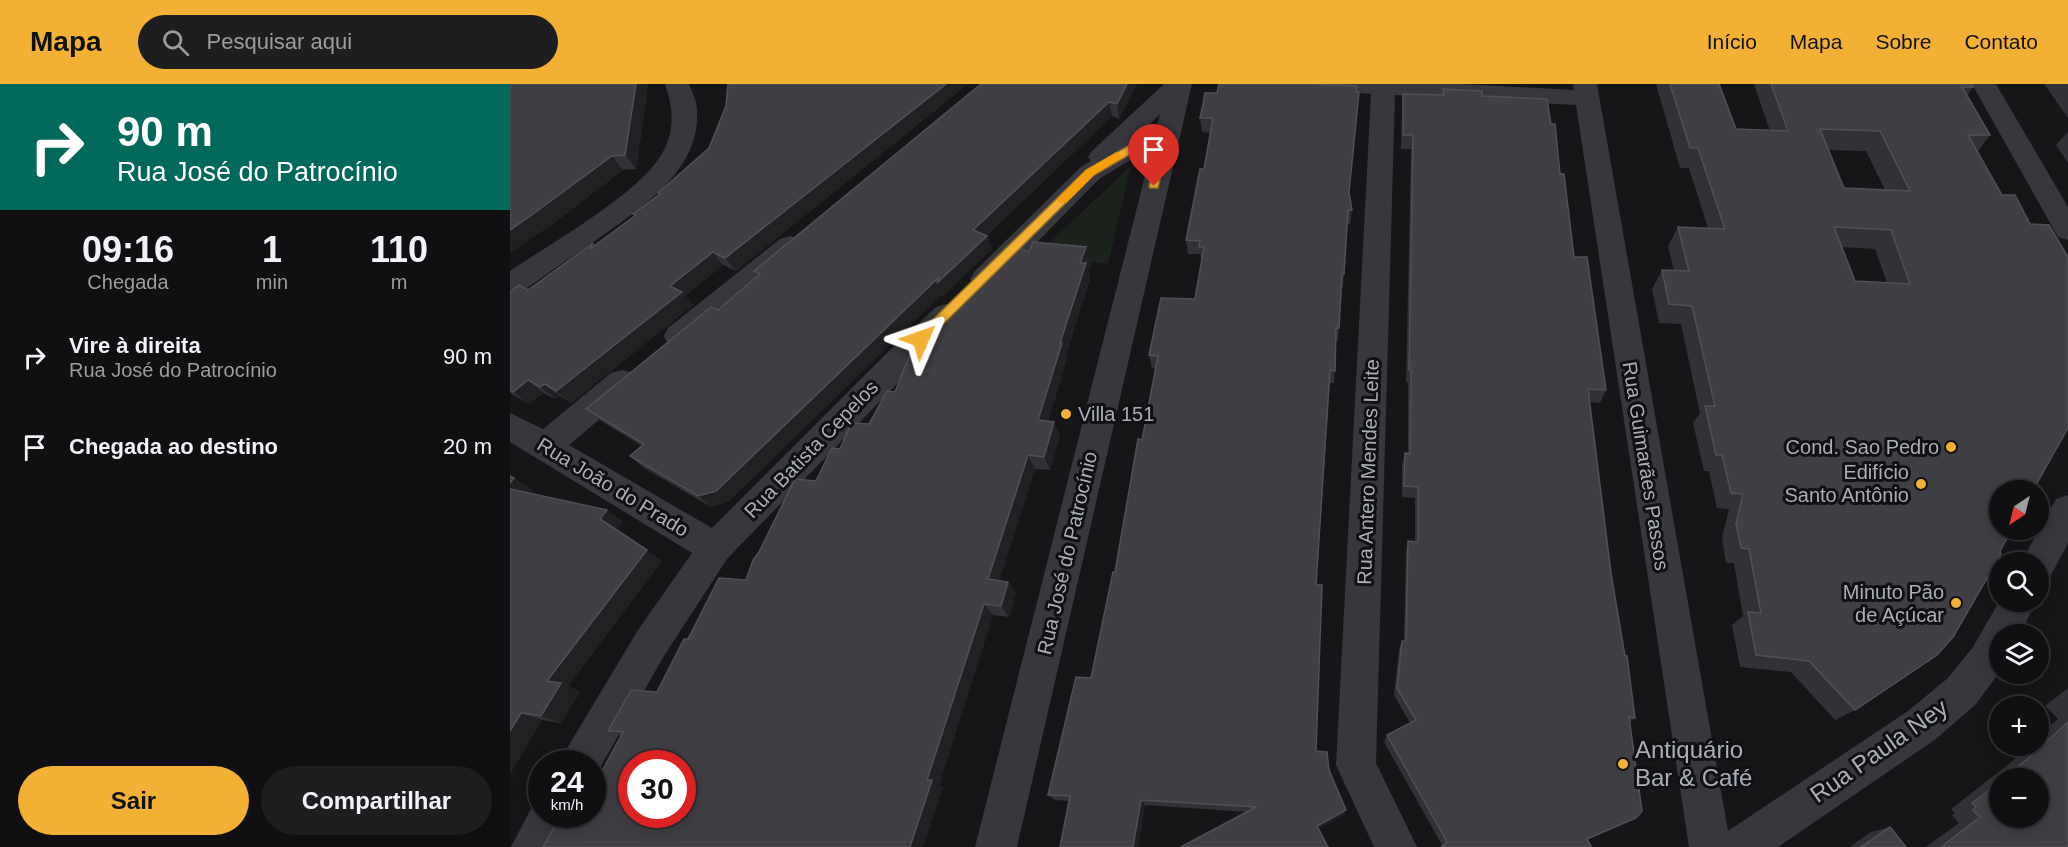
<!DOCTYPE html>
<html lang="pt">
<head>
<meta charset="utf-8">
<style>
	:root { --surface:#101012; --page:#1e1e20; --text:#f1f3f6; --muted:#9c9d9f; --line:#303032; --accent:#f2b134 }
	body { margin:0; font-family:Helvetica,sans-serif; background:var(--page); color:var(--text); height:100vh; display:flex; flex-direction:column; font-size:22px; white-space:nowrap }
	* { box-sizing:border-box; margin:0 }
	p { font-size:20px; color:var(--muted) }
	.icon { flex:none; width:33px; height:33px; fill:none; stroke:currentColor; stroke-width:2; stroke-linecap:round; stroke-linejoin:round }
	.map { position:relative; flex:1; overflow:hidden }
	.sheet { display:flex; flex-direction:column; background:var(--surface); width:510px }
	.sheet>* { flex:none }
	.guide { background:#00695c; color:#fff; overflow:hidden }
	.needle { width:39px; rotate:215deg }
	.fabs { position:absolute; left:1479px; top:396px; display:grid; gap:12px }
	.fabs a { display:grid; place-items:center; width:60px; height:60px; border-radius:50%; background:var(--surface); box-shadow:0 3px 15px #0003,0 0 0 2px var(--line); font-size:30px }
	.speed { position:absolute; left:18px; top:666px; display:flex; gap:12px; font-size:30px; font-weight:700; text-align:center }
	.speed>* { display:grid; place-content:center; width:78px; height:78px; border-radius:50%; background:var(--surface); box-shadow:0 3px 15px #0003,0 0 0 2px var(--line); line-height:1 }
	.speed small { font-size:15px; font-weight:400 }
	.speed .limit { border:9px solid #d22; background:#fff; color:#111 }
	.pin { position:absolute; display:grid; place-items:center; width:51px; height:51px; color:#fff; margin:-62px -26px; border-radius:50% 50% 50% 0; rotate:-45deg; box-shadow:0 0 6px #0007 }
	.pin .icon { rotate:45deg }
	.me { position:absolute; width:66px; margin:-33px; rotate:47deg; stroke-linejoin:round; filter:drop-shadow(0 0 4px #0008) }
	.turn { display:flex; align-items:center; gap:21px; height:126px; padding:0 18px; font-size:27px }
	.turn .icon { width:78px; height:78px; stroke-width:2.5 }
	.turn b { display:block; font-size:42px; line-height:51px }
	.eta { display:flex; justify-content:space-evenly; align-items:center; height:102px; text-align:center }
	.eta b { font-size:36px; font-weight:700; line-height:42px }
	.cta { display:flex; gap:12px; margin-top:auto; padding:12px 18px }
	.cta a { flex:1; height:69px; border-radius:36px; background:var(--accent); color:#111; font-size:24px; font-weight:700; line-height:69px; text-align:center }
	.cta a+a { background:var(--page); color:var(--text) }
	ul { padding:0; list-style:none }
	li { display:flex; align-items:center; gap:18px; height:90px; padding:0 18px }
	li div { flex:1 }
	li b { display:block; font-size:22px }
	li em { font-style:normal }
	header { display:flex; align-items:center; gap:36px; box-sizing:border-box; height:84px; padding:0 30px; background:var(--accent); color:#111 }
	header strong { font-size:28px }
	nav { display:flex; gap:33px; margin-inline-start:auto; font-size:21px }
	.search { width:420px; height:54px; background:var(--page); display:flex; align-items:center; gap:15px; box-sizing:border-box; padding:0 21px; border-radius:33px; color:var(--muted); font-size:22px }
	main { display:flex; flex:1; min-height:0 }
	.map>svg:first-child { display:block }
</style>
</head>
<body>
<header>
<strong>Mapa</strong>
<div class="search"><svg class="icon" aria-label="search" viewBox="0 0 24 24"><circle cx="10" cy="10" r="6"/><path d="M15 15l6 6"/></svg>Pesquisar aqui</div>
<nav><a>Início</a><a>Mapa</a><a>Sobre</a><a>Contato</a></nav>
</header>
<main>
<section class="sheet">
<div class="guide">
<div class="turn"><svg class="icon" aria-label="right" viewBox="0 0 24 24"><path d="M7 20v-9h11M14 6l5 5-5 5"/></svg><div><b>90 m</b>Rua José do Patrocínio</div></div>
</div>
<div class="eta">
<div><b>09:16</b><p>Chegada</p></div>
<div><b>1</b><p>min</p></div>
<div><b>110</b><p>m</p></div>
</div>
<ul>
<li><svg class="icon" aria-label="right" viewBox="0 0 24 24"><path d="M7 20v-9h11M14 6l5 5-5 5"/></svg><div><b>Vire à direita</b><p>Rua José do Patrocínio</p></div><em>90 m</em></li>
<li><svg class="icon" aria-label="arrive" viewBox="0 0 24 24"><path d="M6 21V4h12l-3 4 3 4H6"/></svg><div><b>Chegada ao destino</b></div><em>20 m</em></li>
</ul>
<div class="cta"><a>Sair</a><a>Compartilhar</a></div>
</section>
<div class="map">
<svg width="1558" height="763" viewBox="0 0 1558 763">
	<rect width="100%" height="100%" fill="#161618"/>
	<!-- green -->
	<path fill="#1c231d" d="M621,82L598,180L524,173Z"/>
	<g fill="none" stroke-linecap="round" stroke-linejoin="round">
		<!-- street -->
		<g fill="#37383d" fill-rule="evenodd">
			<path d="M155,0H179C182,8 187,17 187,26C191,88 128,126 85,157C60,174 35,191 10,209L0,213V187C41,159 133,108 154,66C165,44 163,23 155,0Z"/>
			<path d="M654,0H682L507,763H465L640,72H627L589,95L484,202L474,205L464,202L460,195L464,188L571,83L581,77L578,73L582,67ZM650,30L644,55L624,56Z"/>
			<path d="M798,0H950L1064,6L1063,0H1087L1218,747L1398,627L1438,594L1463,563L1490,516L1526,518L1510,550H1490L1489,589L1466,620L1426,655L1268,763H1179L1066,21L885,11L866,679L907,763H864L826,681L861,10L802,5Z"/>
			<path d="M1462,0H1486L1558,123V156L1548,153Z"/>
			<path d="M280,152L290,155L294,162L290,169L180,260L169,263L158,260L154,252L158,244L270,155Z"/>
			<path d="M436,220L446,223L451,231L446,239L217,475L154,572L84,694L82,695V680H50L56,666L128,546L182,469L0,358V329L33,345L101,289L112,286L123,289L127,298L123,307L59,361L202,444L383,263L426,223Z"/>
			<path d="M1558,411V459L1541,491L1528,496V478H1511L1546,415Z"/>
			<path d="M32,713V730H62L45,763H1L26,715Z"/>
		</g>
	</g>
	<!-- wall -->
	<g fill="#323236" fill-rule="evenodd">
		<path d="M218,0H458L226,187L213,181L175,212L183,221L61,319L50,312L46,315L33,309L19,320L0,309V208L18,206L83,159L85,161L125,132L123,130L150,111L148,109L199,64L216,22Z"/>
		<path d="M627,0L609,35L602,32L476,152L482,165L433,212L432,210L218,418L201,423L134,384L120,372L132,362L91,337L76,325L208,226L248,193L244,187Z"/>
		<path d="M1146,0H1209L1226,45L1260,47L1244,0H1462L1463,3L1457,12L1480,51L1468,67L1345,626L1325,636L1281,588L1230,583L1222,541L1233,532L1224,479H1216L1212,454L1219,425L1207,424L1199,387H1194L1183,339L1190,329L1171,240L1149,239L1142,205L1152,186L1164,187L1158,162L1168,143L1198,144L1179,84H1170ZM1318,66L1356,67L1375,106L1334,104ZM1332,163L1365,165L1377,199L1345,197Z"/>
		<path d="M1534,0H1558V34Z"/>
		<path d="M138,1L126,85L113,86L37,144Z"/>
		<path d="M933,5L972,12L1041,40L1064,173L1096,306L1090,319L1080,318L1101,489L1125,634L1120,638L1126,734L1077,755L1079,763H930L932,761L874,658L877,651L900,639L884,611L889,565L892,557H894L896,467L898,457L905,458V414L892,413V381L895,369H898V299L896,298L901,65H891L892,24L893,10L932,11Z"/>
		<path d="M695,9L839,109L842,126L840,140H837L833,204H831L828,257H826L824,299H820L806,501V667L819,686L834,731L737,728L635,721L628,763H550L559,717L545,716L538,711L581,594L605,488L632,356L646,285L642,284L639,271L685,215L692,177L691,176L690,170H678L676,156L694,85L700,49L692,48L690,34Z"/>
		<path d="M1558,48V79L1546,61Z"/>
		<path d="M519,168L581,179L578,187L580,195L556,271L557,274L538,337L544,338L550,352L540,386L525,385L489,497L498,498L506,509L499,533L483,531L429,701L433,703L413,763H33L82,730L111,652L98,647L147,608L178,555L236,496L330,365L359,340L385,308Z"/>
		<path d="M4,394L22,406L20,409L97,426L113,438L106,446L152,477L58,602L70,608L51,639L32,636L0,690Z"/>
		<path d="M1558,604V763H1416L1449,739L1442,731L1445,729L1441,725L1499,680L1519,662H1528V652L1548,635L1535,622ZM1490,694H1528L1490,734Z"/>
		<path d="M1380,743L1396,763H1339L1361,748Z"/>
	</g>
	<!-- shaded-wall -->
	<g fill="#212124">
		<path d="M126,0H138V1L126,85L115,71Z"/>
		<path d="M436,0H458L226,187L215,174Z"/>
		<path d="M617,0H627L609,35L607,20Z"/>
		<path d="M599,18L602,32L468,159L463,146Z"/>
		<path d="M102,72L113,86L37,144L0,169V146Z"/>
		<path d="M477,152L482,165L433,212L432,210L218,418L201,423L188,412L426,196Z"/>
		<path d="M576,163L581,179L578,187L580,195L556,271L557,274L535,350L528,336L550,259L570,179Z"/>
		<path d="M203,168L213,181L175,212L183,221L61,319L46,307L160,202Z"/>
		<path d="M18,296L33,309L19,320L3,308Z"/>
		<path d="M35,300L50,312L46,315L30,303Z"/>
		<path d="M544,338L550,352L540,386L534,373Z"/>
		<path d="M518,371L525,385L486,507L478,495Z"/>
		<path d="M4,394L22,406L15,416L0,406V399Z"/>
		<path d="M97,426L113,438L106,446L90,435Z"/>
		<path d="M137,466L152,477L58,602L70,608L51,639L31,632L37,597Z"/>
		<path d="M498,498L506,509L499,533L491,522Z"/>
		<path d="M474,520L483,531L429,701L433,703L413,763H400L417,696Z"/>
		<path d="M11,629L32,636L0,690V647Z"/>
		<path d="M631,716L635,721L628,763H623Z"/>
		<path d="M836,726L834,731L806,746L807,742Z"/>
		<path d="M1126,734L1117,739L1069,759L1077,755Z"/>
	</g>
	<!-- building -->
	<g fill="#3f3f44" stroke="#4f5156" stroke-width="1.5" fill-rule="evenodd">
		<path d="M0,0H126L115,71L102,72L23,130L0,146Z"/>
		<path d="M218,0H436L215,174L203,168L160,202L172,208L46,307L35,300L30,303L18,296L3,308L0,306V208L9,201L18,206L83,159L80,165L126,131L123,130L150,110L148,109L199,64L216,22Z"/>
		<path d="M471,0H617L607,20L599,18L463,146L477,152L427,199L429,193L426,196L206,407L188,412L120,372L134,360L76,325L201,223L208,226L250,190L244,187Z"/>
		<path d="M709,0H805L847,2L846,8H849L839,108L842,126H838L834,190H832L829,244H826L825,287L820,286L806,501H812L806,667L817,668L819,686L836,726L807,742L818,763H671L746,723L631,716L623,763H550L560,712L538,711L566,593L581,594L603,488H605L628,355L632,356L648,272L639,271L651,214L685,215L694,163H689L690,157L676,156L690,85H694L703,34H690L693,20L695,9H707Z"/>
		<path d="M1160,0H1209L1226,45L1278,47L1261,0H1462L1463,3H1452L1480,51H1458L1492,111H1505L1520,140L1539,141L1558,173V344L1523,406H1490V446H1502L1490,467L1491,470L1443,553L1427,571L1345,626L1299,577L1246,571L1238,528L1251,529L1239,465L1231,464L1226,440L1233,410L1221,409L1212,371H1206L1195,322H1205L1182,222L1159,220L1152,186L1179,187L1168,143L1215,145L1188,64H1180ZM1310,45L1370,47L1400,107L1334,104ZM1324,143L1381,146L1400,200L1345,197Z"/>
		<path d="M933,5L972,7V12L1037,15L1041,40H1045L1050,90H1054L1064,173H1077L1096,306L1078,305L1101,489L1115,572H1117L1125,634L1119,633L1132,727L1126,734L1077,755L1081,762L1079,763H931L937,758L877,651L906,636L887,604L892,557H896L898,457L908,458V403L894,402L895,369L900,370L901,286H899L903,51H893V10L934,11Z"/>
		<path d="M523,158L576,163L570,179H576L550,259H552L528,336L544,338L534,373L518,371L478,495L498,498L491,522L474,520L417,696H422L400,763H33L52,730H82V706L113,648L98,647L121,606L147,608L174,555H178L209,494L236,496L243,476L249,468L285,395L306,397L322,364L330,365L341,339L359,340L377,307L385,308L404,260L504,162L519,168ZM122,680H172V730H122Z"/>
		<path d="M0,392L4,394L0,399Z"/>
		<path d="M0,405L97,426L90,435L137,466L37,597L51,599L31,632L11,629L0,647Z"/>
		<path d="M1558,638V763H1431L1470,733L1463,726L1466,723L1462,719L1490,698V734H1528V694H1493L1521,672Z"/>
		<path d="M1380,743L1396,763H1351Z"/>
	</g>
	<!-- route -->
	<path fill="#f2b134" stroke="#9d7322" stroke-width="1.5" d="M653,59L658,63L648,104H640L639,102L647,67L624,68L584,91L415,258H407L405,255L407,251L576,86L618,62Z"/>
	<!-- slow -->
	<path fill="#f59e0b" d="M607,68L612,72L611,74L584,91L556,119H548V114L576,86Z"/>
	<!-- markers -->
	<g fill="#f2b134" stroke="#111113" stroke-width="2">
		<circle cx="556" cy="330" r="6"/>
		<circle cx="1441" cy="363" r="6"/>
		<circle cx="1411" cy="400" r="6"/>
		<circle cx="1446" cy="519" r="6"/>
		<circle cx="1113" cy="680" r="6"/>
	</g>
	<g text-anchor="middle" stroke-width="6" stroke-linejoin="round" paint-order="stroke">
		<!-- poi labels -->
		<g font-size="20" fill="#a8adb8" stroke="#111113" text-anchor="end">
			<text x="568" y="337" text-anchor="start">Villa 151</text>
			<text x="1429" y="370">Cond. Sao Pedro</text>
			<text x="1399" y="395">Edifício<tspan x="1399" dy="23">Santo Antônio</tspan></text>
			<text x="1434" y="515">Minuto Pão<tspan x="1434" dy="23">de Açúcar</tspan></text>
		</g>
		<!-- street labels -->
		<g font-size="20" fill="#a8adb8" stroke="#111113">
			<text transform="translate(301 365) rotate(-46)" y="7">Rua Batista Cepelos</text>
			<text transform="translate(1136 382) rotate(81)" y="7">Rua Guimarães Passos</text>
			<text transform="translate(858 388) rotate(-88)" y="7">Rua Antero Mendes Leite</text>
			<text transform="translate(103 403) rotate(31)" y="7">Rua João do Prado</text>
			<text transform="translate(557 469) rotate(-77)" y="7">Rua José do Patrocínio</text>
		</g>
		<!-- near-poi labels -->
		<g font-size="24" fill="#a8adb8" stroke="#111113" text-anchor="start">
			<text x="1125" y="674">Antiquário<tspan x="1125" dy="28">Bar &amp; Café</tspan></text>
		</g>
		<!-- near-street labels -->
		<g font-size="24" fill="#a8adb8" stroke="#111113">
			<text transform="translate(1369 667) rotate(-35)" y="8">Rua Paula Ney</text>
		</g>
	</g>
</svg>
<div class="fabs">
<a><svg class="needle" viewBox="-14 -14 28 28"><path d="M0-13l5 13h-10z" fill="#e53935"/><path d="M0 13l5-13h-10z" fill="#9c9d9f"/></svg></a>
<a><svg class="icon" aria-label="search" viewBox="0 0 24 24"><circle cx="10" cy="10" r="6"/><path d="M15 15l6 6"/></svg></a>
<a><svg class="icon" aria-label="layers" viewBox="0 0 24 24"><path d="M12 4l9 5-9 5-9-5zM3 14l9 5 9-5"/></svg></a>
<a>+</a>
<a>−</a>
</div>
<div class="speed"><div>24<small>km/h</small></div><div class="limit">30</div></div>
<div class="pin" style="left:644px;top:102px;background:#d93025"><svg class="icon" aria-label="arrive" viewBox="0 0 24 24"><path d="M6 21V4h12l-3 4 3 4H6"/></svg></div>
<svg class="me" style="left:411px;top:255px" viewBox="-20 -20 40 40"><path d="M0-17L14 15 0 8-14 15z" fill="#f2b134" stroke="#fff" stroke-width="4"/></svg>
</div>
</main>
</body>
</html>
